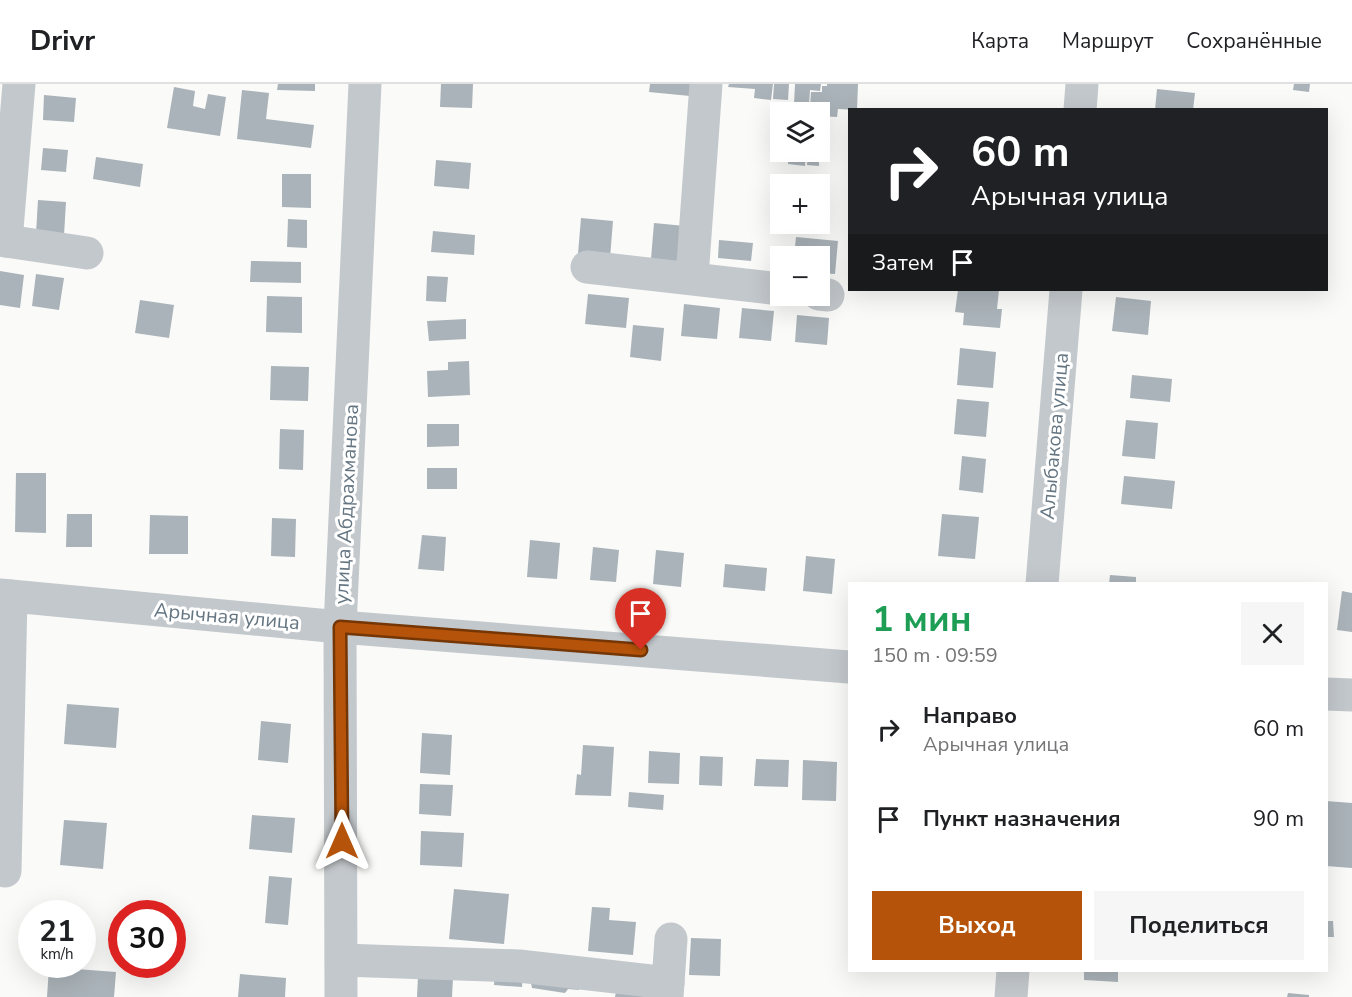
<!DOCTYPE html>
<html lang="ru">
<head>
<meta charset="utf-8">
<style>
	:root { --surface:#fff; --page:#f6f6f6; --text:#202124; --muted:#757577; --line:#e0e0e0; --accent:#b45309 }
	body { margin:0; font-family:"Nunito Sans",sans-serif; background:var(--page); color:var(--text); height:100vh; display:flex; flex-direction:column; font-size:22px; white-space:nowrap }
	* { box-sizing:border-box; margin:0 }
	p { font-size:20px; color:var(--muted) }
	.icon { flex:none; width:33px; height:33px; fill:none; stroke:currentColor; stroke-width:2; stroke-linecap:round; stroke-linejoin:round }
	.map { position:relative; flex:1; overflow:hidden }
	.drawer { position:absolute; left:848px; top:498px; width:480px; height:390px; display:flex; flex-direction:column; background:var(--surface); border-radius:0px; box-shadow:0 6px 24px #0002 }
	.drawer>* { flex:none }
	.guide { position:absolute; left:848px; top:24px; width:480px; height:183px; border-radius:0px; box-shadow:0 6px 24px #0002; background:#202124; color:#fff; overflow:hidden }
	.controls { position:absolute; left:770px; top:18px; display:grid; gap:12px }
	.controls a { display:grid; place-items:center; width:60px; height:60px; border-radius:0px; background:var(--surface); box-shadow:0 6px 24px #0002; font-size:30px }
	.speed { position:absolute; left:18px; top:816px; display:flex; gap:12px; font-size:30px; font-weight:700; text-align:center }
	.speed>* { display:grid; place-content:center; width:78px; height:78px; border-radius:50%; background:var(--surface); box-shadow:0 6px 24px #0002; line-height:1 }
	.speed small { font-size:15px; font-weight:400 }
	.speed .limit { border:9px solid #d22; background:#fff; color:#111 }
	.pin { position:absolute; display:grid; place-items:center; width:51px; height:51px; color:#fff; margin:-62px -26px; border-radius:50% 50% 50% 0; rotate:-45deg; box-shadow:0 0 6px #0007 }
	.pin .icon { rotate:45deg }
	.me { position:absolute; width:66px; margin:-33px; rotate:0deg; stroke-linejoin:round; filter:drop-shadow(0 0 4px #0008) }
	.turn { display:flex; align-items:center; gap:21px; height:126px; padding:0 24px; font-size:27px }
	.turn .icon { width:78px; height:78px; stroke-width:2.5 }
	.turn b { display:block; font-size:42px; line-height:51px }
	.then { display:flex; align-items:center; height:57px; padding:0 24px; background:#0003; gap:12px; font-size:22px }
	.round { display:grid; place-items:center; flex:none; width:63px; height:63px; border-radius:0px; background:var(--page) }
	.headline { display:flex; align-items:center; justify-content:space-between; height:102px; padding:0 24px }
	h1 { font-size:36px; font-weight:700; line-height:45px; color:#1e9e55 }
	.button { display:flex; gap:12px; margin-top:auto; padding:12px 24px }
	.button a { flex:1; height:69px; border-radius:0px; background:var(--accent); color:#fff; font-size:24px; font-weight:700; line-height:69px; text-align:center }
	.button a+a { background:var(--page); color:var(--text) }
	ul { padding:0; list-style:none }
	li { display:flex; align-items:center; gap:18px; height:90px; padding:0 24px }
	li div { flex:1 }
	li b { display:block; font-size:22px }
	li em { font-style:normal }
	header { display:flex; align-items:center; gap:36px; box-sizing:border-box; height:84px; padding:0 30px; background:var(--surface); border-bottom:2px solid var(--line) }
	header strong { font-size:28px }
	nav { display:flex; gap:33px; margin-inline-start:auto; font-size:21px }
	.map>svg:first-child { display:block }
</style>
</head>
<body>
<header>
<strong>Drivr</strong>
<nav><a>Карта</a><a>Маршрут</a><a>Сохранённые</a></nav>
</header>
<div class="map">
<svg width="1352" height="913" viewBox="0 0 1352 913">
	<rect width="100%" height="100%" fill="#fafaf8"/>
	<!-- building -->
	<g fill="#aab3b9">
		<path d="M278,0H315V7L277,6Z"/>
		<path d="M441,0H473L472,24L440,23Z"/>
		<path d="M650,0H691L690,12L649,8Z"/>
		<path d="M729,0H773L771,16L754,14L755,5L728,3Z"/>
		<path d="M774,0H789L788,16L773,15Z"/>
		<path d="M795,0H821L820,7L810,6L809,21L794,20Z"/>
		<path d="M827,0H858L857,26L838,25L837,33L819,32L818,24L810,23L811,8H822V2H827Z"/>
		<path d="M1294,0H1310L1309,8L1293,6Z"/>
		<path d="M174,3L195,7L193,22L205,25L208,10L226,13L220,52L167,44Z"/>
		<path d="M1157,5L1195,9L1193,26H1155Z"/>
		<path d="M242,6L269,9L266,35L314,41L311,64L237,55Z"/>
		<path d="M44,11L76,14L74,38L43,36Z"/>
		<path d="M791,25L809,26L808,28H791Z"/>
		<path d="M776,50L780,51V68H786V70L775,69Z"/>
		<path d="M43,64L68,66L66,88L41,86Z"/>
		<path d="M789,68H806L805,82L788,80Z"/>
		<path d="M808,68H819V82L807,81Z"/>
		<path d="M96,73L143,80L140,103L93,95Z"/>
		<path d="M436,76L471,79L469,105L434,102Z"/>
		<path d="M282,90H311V124L282,123Z"/>
		<path d="M38,116L66,118L64,151L36,149Z"/>
		<path d="M581,134L613,137L610,174L578,170Z"/>
		<path d="M288,135L307,136V164L287,163Z"/>
		<path d="M654,139L685,142L682,178L651,175Z"/>
		<path d="M433,147L475,151L474,171L431,168Z"/>
		<path d="M796,153L838,157L835,190L819,189V172H794Z"/>
		<path d="M719,156L753,159L751,177L718,174Z"/>
		<path d="M251,177L301,178V199L250,198Z"/>
		<path d="M0,187L24,191L20,224L0,221Z"/>
		<path d="M36,190L64,194L59,226L32,222Z"/>
		<path d="M427,192L448,193L446,218L426,217Z"/>
		<path d="M958,206H999L997,225H1002L1000,244L963,241L964,229L955,228Z"/>
		<path d="M588,210L629,214L626,244L585,240Z"/>
		<path d="M267,212L302,213V249L266,248Z"/>
		<path d="M1116,213L1151,217L1148,251L1112,247Z"/>
		<path d="M140,216L174,221L169,254L135,249Z"/>
		<path d="M684,220L720,224L717,255L681,252Z"/>
		<path d="M742,224L774,227L771,257L739,254Z"/>
		<path d="M797,231L829,234L827,261L795,258Z"/>
		<path d="M466,235V255L429,257L427,237Z"/>
		<path d="M633,241L664,244L661,277L630,273Z"/>
		<path d="M960,264L996,268L993,304L957,301Z"/>
		<path d="M469,277L470,311L428,313L427,287L448,286V278Z"/>
		<path d="M271,282L309,283L308,317L270,316Z"/>
		<path d="M1132,291L1172,295L1170,318L1130,314Z"/>
		<path d="M957,315L989,318L986,353L954,350Z"/>
		<path d="M1126,336L1158,339L1155,375L1122,372Z"/>
		<path d="M427,340H459V362L427,363Z"/>
		<path d="M280,345L304,346L303,386L279,385Z"/>
		<path d="M962,372L986,375L983,409L959,406Z"/>
		<rect x="427" y="384" width="30" height="21"/>
		<path d="M16,389H46V449L15,448Z"/>
		<path d="M1124,392L1175,397L1172,425L1121,420Z"/>
		<path d="M67,430H92V463H66Z"/>
		<path d="M942,430L979,433L975,475L938,472Z"/>
		<path d="M150,431L188,432V470H149Z"/>
		<path d="M272,434L296,435L295,473L271,472Z"/>
		<path d="M422,451L446,453L444,487L418,485Z"/>
		<path d="M530,456L560,459L557,495L527,493Z"/>
		<path d="M593,463L619,466L616,498L590,496Z"/>
		<path d="M656,466L684,469L681,503L653,500Z"/>
		<path d="M806,472L835,475L832,510L803,507Z"/>
		<path d="M725,480L767,484L765,507L723,503Z"/>
		<path d="M1110,491L1136,493V500H1109Z"/>
		<path d="M1342,507L1352,509V548L1337,546Z"/>
		<path d="M67,620L119,624L116,664L64,660Z"/>
		<path d="M261,637L291,640L288,679L258,676Z"/>
		<path d="M422,649L452,651L450,691L420,689Z"/>
		<path d="M583,661L614,663L611,712L575,711L577,690L581,691Z"/>
		<path d="M649,667L680,669L679,700L648,699Z"/>
		<path d="M700,672L723,673L722,702L699,701Z"/>
		<path d="M756,675L789,676L788,703L754,702Z"/>
		<path d="M803,676L837,678L836,717L802,716Z"/>
		<path d="M420,700L453,701L451,732L419,730Z"/>
		<path d="M629,708L664,711L663,726L628,723Z"/>
		<path d="M1326,717L1352,719V784L1326,782Z"/>
		<path d="M252,731L295,734L292,769L249,765Z"/>
		<path d="M64,736L107,739L103,785L60,781Z"/>
		<path d="M421,747L464,749L462,783L420,781Z"/>
		<path d="M269,792L292,794L288,841L265,839Z"/>
		<path d="M454,805L509,810L504,860L449,855Z"/>
		<path d="M126,822L160,825V830H126Z"/>
		<path d="M592,823L610,824L609,836L636,838L633,871L588,867Z"/>
		<path d="M1326,837H1333L1334,853H1326Z"/>
		<path d="M691,854L721,855L720,892L689,891Z"/>
		<path d="M49,883L116,888L114,913H47Z"/>
		<path d="M495,886L523,888L522,903L494,901Z"/>
		<path d="M1084,886H1118V898L1084,896Z"/>
		<path d="M240,890L286,894L285,913H238Z"/>
		<path d="M418,892L453,894L452,913H417Z"/>
		<path d="M581,892L579,906L568,905L565,909L532,904L531,899Z"/>
		<path d="M616,908L649,913H615Z"/>
		<path d="M1288,909L1309,911V913H1287Z"/>
	</g>
	<g fill="none" stroke-linecap="round" stroke-linejoin="round">
		<!-- minor -->
		<g stroke="#c3c8cc" stroke-width="33">
			<path d="M1080,26L1082,0"/>
			<path d="M0,156L87,169"/>
			<path d="M6,157L19,0"/>
			<path d="M587,183L780,205"/>
			<path d="M692,193L706,0"/>
			<path d="M819,210L828,211"/>
			<path d="M1042,500L1066,206"/>
			<path d="M0,511L340,543L849,583"/>
			<path d="M1326,610L1352,611"/>
			<path d="M5,787L11,512"/>
			<path d="M342,876L519,882L668,899"/>
			<path d="M341,913L340,543L365,0"/>
			<path d="M667,913L671,855"/>
			<path d="M1011,913L1013,886"/>
		</g>
	</g>
	<g fill="none" stroke-linecap="round" stroke-linejoin="round">
		<defs>
			<path id="route" d="M342,757L340,543L641,566"/>
		</defs>
		<!-- route casing -->
		<use href="#route" stroke="#753606" stroke-width="15"/>
		<!-- route -->
		<use href="#route" stroke="#b45309" stroke-width="10"/>
	</g>
	<g text-anchor="middle" stroke-width="6" stroke-linejoin="round" paint-order="stroke">
		<!-- street labels -->
		<g font-size="20" fill="#657683" stroke="#fff">
			<text transform="translate(1054 352) rotate(-85)" y="7">Алыбакова улица</text>
			<text transform="translate(346 420) rotate(-87)" y="7">улица Абдрахманова</text>
			<text transform="translate(227 532) rotate(5)" y="7">Арычная улица</text>
		</g>
	</g>
</svg>
<div class="controls">
<a><svg class="icon" aria-label="layers" viewBox="0 0 24 24"><path d="M12 4l9 5-9 5-9-5zM3 14l9 5 9-5"/></svg></a>
<a>+</a>
<a>−</a>
</div>
<div class="speed"><div>21<small>km/h</small></div><div class="limit">30</div></div>
<div class="pin" style="left:641px;top:566px;background:#d93025"><svg class="icon" aria-label="arrive" viewBox="0 0 24 24"><path d="M6 21V4h12l-3 4 3 4H6"/></svg></div>
<svg class="me" style="left:342px;top:757px" viewBox="-20 -20 40 40"><path d="M0-17L14 15 0 8-14 15z" fill="#b45309" stroke="#fff" stroke-width="4"/></svg>
<div class="guide">
<div class="turn"><svg class="icon" aria-label="right" viewBox="0 0 24 24"><path d="M7 20v-9h11M14 6l5 5-5 5"/></svg><div><b>60 m</b>Арычная улица</div></div>
<div class="then">Затем<svg class="icon" aria-label="arrive" viewBox="0 0 24 24"><path d="M6 21V4h12l-3 4 3 4H6"/></svg></div>
</div>
<section class="drawer">
<div class="headline"><div><h1>1 мин</h1><p>150 m · 09:59</p></div><a class="round"><svg class="icon" aria-label="close" viewBox="0 0 24 24"><path d="M6 6l12 12M18 6L6 18"/></svg></a></div>
<ul>
<li><svg class="icon" aria-label="right" viewBox="0 0 24 24"><path d="M7 20v-9h11M14 6l5 5-5 5"/></svg><div><b>Направо</b><p>Арычная улица</p></div><em>60 m</em></li>
<li><svg class="icon" aria-label="arrive" viewBox="0 0 24 24"><path d="M6 21V4h12l-3 4 3 4H6"/></svg><div><b>Пункт назначения</b></div><em>90 m</em></li>
</ul>
<div class="button"><a>Выход</a><a>Поделиться</a></div>
</section>
</div>
</body>
</html>
